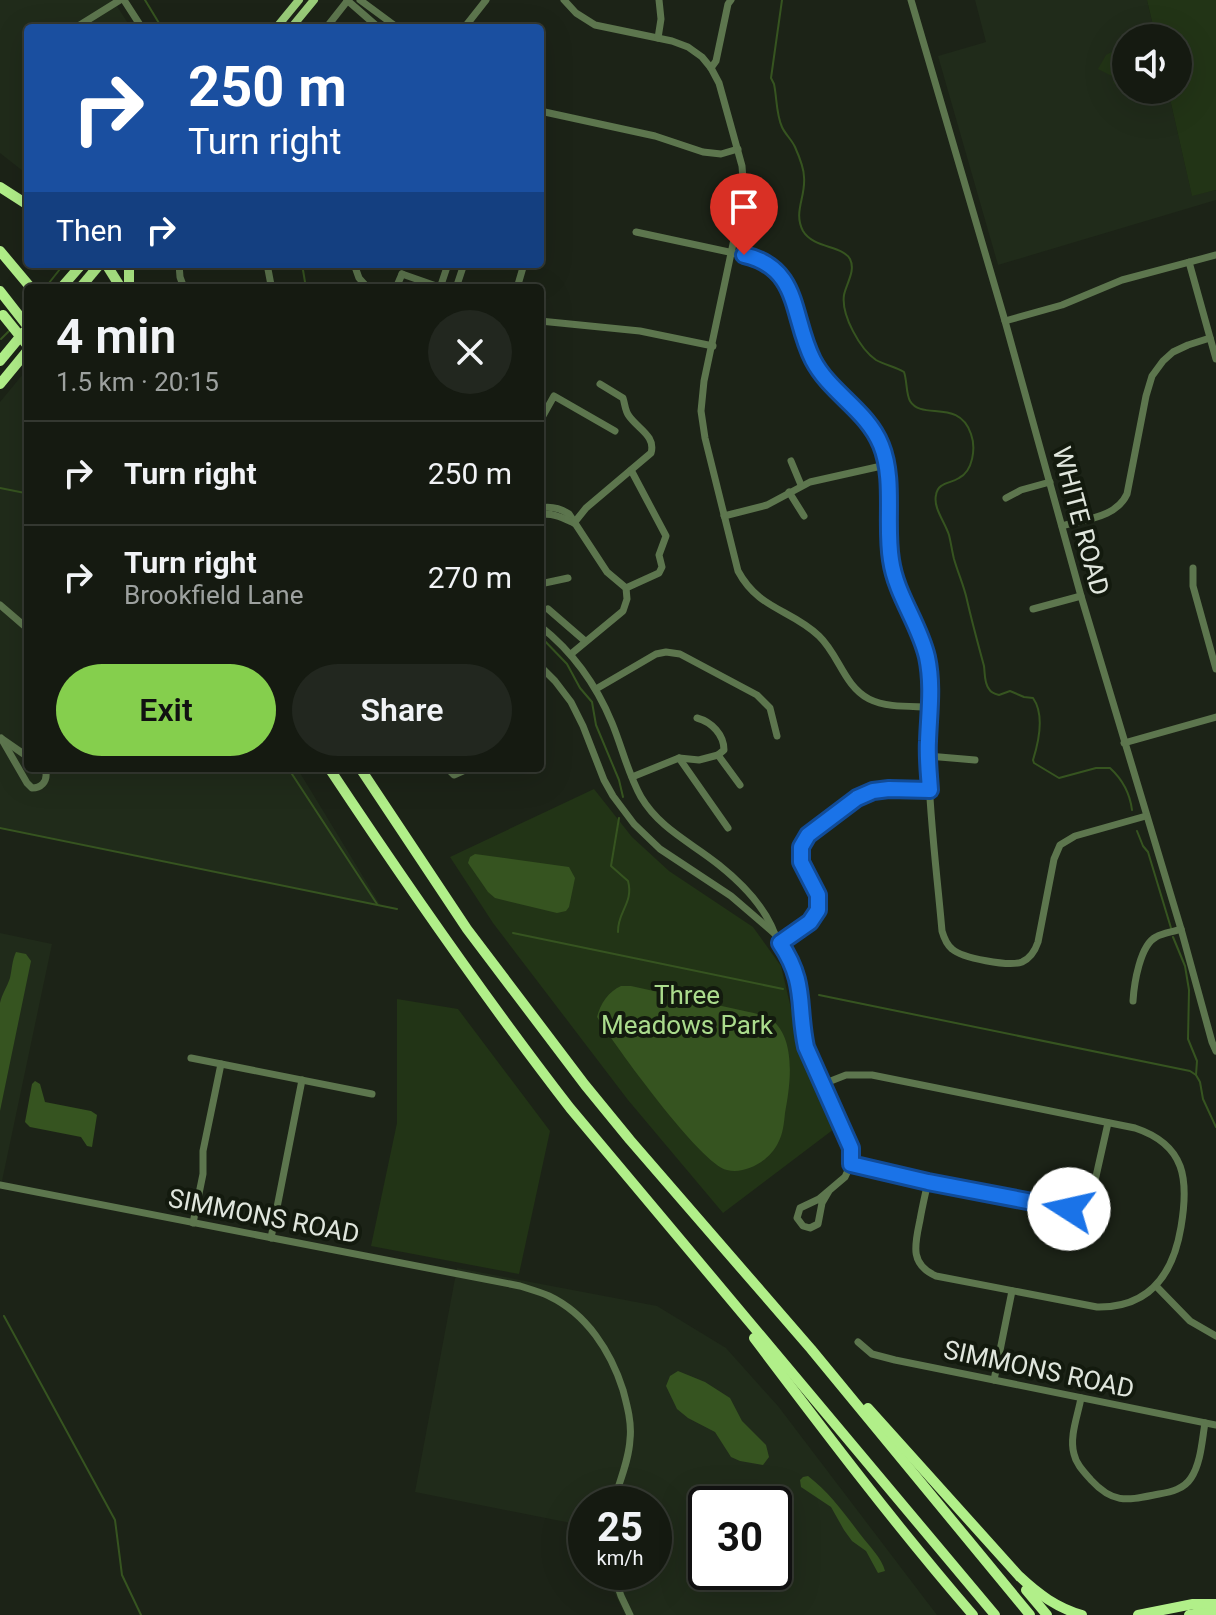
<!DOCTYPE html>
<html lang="en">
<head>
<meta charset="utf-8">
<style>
	:root { --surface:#151a11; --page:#22271f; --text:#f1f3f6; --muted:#9da19f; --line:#343831; --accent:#85cf4d }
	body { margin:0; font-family:Roboto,sans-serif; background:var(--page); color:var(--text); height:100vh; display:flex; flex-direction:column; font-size:30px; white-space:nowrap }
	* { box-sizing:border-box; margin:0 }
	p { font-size:26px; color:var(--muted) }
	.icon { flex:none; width:44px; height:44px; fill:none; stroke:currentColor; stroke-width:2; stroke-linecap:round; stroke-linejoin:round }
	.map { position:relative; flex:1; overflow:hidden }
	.details { position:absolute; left:24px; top:284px; width:520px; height:488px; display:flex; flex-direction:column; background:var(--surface); border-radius:8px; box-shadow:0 8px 32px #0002,0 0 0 2px var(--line) }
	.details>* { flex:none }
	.guide { position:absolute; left:24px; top:24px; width:520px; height:244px; border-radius:8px; box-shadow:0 8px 32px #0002,0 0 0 2px var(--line); background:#1a4fa0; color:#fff; overflow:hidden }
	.buttons { position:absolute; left:1112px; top:24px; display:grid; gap:16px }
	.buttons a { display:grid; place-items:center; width:80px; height:80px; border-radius:50%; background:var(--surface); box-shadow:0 8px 32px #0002,0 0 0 2px var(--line); font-size:40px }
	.speed { position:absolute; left:568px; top:1486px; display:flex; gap:16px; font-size:40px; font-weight:700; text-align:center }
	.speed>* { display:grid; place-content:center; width:104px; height:104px; border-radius:50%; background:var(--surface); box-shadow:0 8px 32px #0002,0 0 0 2px var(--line); line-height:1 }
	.speed small { font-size:20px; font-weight:400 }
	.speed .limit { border:4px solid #111; border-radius:12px; background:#fff; color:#111 }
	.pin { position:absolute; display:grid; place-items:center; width:68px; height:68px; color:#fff; margin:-82px -34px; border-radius:50% 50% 50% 0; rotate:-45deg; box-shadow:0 0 8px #0007 }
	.pin .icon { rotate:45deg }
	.me { position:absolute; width:88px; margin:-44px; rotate:280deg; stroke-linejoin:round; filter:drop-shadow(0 0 6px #0008) }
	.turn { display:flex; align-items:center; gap:28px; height:168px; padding:0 32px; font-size:36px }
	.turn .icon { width:104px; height:104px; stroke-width:2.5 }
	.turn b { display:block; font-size:56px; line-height:68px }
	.then { display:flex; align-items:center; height:76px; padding:0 32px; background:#0003; gap:16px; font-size:30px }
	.round { display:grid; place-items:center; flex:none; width:84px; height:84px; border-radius:42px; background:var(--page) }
	.headline { display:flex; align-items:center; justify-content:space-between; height:136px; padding:0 32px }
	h1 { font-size:48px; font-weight:600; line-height:60px }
	.primary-button { display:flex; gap:16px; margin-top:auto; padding:16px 32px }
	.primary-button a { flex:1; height:92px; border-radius:48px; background:var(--accent); color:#111; font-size:32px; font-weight:600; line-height:92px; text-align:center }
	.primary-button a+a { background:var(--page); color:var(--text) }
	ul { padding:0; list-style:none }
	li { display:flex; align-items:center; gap:24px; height:104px; padding:0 32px; border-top:2px solid var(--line) }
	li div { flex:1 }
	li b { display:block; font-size:30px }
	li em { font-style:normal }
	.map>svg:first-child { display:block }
</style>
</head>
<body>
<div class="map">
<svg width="1216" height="1615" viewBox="0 0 1216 1615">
	<rect width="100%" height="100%" fill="#1c2317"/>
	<!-- built -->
	<g fill="#202b1a" fill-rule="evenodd">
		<path d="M0,0H113L131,28H28V175L0,153Z"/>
		<path d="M975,0H1147L1156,38H1126V90H1168L1192,195L1216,190V200L998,265L938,56L986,42Z"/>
		<path d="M28,368V768H297L381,906L0,827V402Z"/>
		<path d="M0,933L52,944L2,1181L0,1180Z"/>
		<path d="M457,1268L657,1306L726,1348L778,1406L937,1615H625L611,1586L607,1572H654V1504H586V1526L415,1492ZM706,1504H774V1572H706Z"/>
	</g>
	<!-- green -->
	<g fill="#223416">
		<path d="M1147,0H1216V190L1192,196L1168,90H1178V38H1156Z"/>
		<path d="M1125,45L1126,90H1139L1136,96L1113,83L1116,78L1098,69L1106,55Z"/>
		<path d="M594,789L632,837L669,871L753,927L781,966L802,1055L834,1129L723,1213L628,1100L493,923L450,857Z"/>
		<path d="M397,999L458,1009L550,1131L519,1274L371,1246L397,1123Z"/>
	</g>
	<!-- water -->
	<g fill="#365420">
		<path d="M475,854L569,867L575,878L569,907L566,911L557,913L495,898L488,892L468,863L470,857Z"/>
		<path d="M16,952L26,954L31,961L0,1111V1003C2,994 7,987 10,978C12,969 12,961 16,952Z"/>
		<path d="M621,986H631L749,1012C757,1014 766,1015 772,1020C797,1040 790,1087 785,1113C784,1123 783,1134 778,1143C770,1160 746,1175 727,1170C701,1165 614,1044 597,1017C600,1004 609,991 621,986Z"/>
		<path d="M35,1081L40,1084L45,1102L91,1111L97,1115L92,1147L87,1146L81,1137L30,1127L25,1122L32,1084Z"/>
		<path d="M678,1371L705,1382L730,1398L742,1421L766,1445L769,1457L763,1465L740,1461L731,1457L715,1432L688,1418L677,1409L666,1386L670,1376Z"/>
		<path d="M808,1476C830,1493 844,1513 860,1534C869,1546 882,1558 885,1571L878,1573L866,1551L852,1541L844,1530L831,1507L801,1487L800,1480L803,1477Z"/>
	</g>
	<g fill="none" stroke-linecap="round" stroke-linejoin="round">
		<!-- stream -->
		<g stroke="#365420" stroke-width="2">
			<path d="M145,0L162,28"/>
			<path d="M782,0L771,78L774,84C777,98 776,114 782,127C785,134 792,140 795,147C799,156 804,168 804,177C806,197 793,212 803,231C814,249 842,245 850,259C856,271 846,284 844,295C841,315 860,349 876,360C885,365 896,367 904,372C907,380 906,394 910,401C922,421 959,398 971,434C976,448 973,471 959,478C950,484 938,482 936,495C933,508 945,522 949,535C951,543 952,551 954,559C958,573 964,586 967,600C972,622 978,644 984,666C985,673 984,683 989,689C991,693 995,694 999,695L1010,691L1024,697L1033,698C1045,715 1039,741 1033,760L1034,763L1059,778L1096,768H1110C1122,779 1130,794 1132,810"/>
			<path d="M302,264L306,288"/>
			<path d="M45,288L64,264"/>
			<path d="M1,339L9,331"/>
			<path d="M0,488L25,493"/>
			<path d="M540,636L567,664L580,688L592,702L596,725L619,780L623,797"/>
			<path d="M288,768L377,904"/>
			<path d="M0,828L397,909"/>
			<path d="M1137,831L1143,846L1148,852L1171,928"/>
			<path d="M618,932C617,912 634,903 628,881L611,866L619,818"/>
			<path d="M513,933L783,989"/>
			<path d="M1173,937L1185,966L1189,990L1188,1039L1197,1061L1196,1075"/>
			<path d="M819,995L1190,1071L1196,1075L1200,1082L1203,1099L1216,1127"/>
			<path d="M4,1316L115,1520L122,1575L141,1615"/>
		</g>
		<!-- minor -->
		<g stroke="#5d764e" stroke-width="7">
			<path d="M124,0L142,28"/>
			<path d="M347,0L379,28"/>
			<path d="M360,0L398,28"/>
			<path d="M564,0L576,13L595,25L672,41L688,47L702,57L711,68L719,83L742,166L744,192L704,381L701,411L705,438L738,571C759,610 791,609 819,636C839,655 844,686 869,699C887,708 911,706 930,707"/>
			<path d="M911,0L1005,321L1081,596L1181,929L1212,1042L1216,1051"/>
			<path d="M75,28L120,0"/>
			<path d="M326,28L348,0"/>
			<path d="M464,28L486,0"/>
			<path d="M658,38L661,19L659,0"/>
			<path d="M711,68L716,61L728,4L731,0"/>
			<path d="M540,111L655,136L703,152L721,154L738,149"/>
			<path d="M540,213L541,210"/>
			<path d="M636,232L752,257C798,272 794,318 811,356C827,392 868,409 882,447C895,481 884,525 891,562C898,600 923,631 929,670C933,699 927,727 928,755C929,814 937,873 942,931C944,938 946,944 952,949C962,958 1009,967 1022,962C1031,958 1035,951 1038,942L1054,859L1060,845L1075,836L1146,816"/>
			<path d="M1189,262L1216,359"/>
			<path d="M179,264L180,277L184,288"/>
			<path d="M267,264L271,285L269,288"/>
			<path d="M354,264L359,278L368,288"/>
			<path d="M402,274L442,288"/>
			<path d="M396,288L402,274"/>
			<path d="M440,288L448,264"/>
			<path d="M456,288L464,264"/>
			<path d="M517,288L524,264"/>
			<path d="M540,321L640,331L713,346"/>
			<path d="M1005,321L1062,305L1122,280L1216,255"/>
			<path d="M540,421L554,396L615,431"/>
			<path d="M791,461L801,485"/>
			<path d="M789,492L804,516"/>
			<path d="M1006,498L1021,490L1050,482"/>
			<path d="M540,508C551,506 560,508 569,514L607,572L626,588L627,599L623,611L571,654"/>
			<path d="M540,515C552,512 563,518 574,523"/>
			<path d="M724,516L767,505L810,482L886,465"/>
			<path d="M574,523L586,508L651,453C656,436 638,429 629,416C625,411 625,404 623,398L600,384"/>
			<path d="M1062,526C1085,519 1116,518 1127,494L1146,396L1152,376L1163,361L1173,352L1188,345L1210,338"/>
			<path d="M1193,568V586L1216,669"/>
			<path d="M540,584L568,578"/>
			<path d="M626,588L659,573L662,567L659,555L666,536L631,470"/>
			<path d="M0,605L28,629"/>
			<path d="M548,609L585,641"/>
			<path d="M1033,609L1081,596"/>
			<path d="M540,626C573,652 596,684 612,723C622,747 628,774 641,797C660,829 692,843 719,865C739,881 760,902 771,925C773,929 774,933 776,936C786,953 796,967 800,986C804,1006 802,1026 806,1047L851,1148V1164L845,1177L819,1199L800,1208L797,1218L803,1226L810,1228L818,1224L822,1203L829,1191"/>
			<path d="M540,666L555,681L571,702L583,726L604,780L613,796L634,824L660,849L731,896L774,933"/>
			<path d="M596,689L656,654L666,652L680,654L757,695L770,708L777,736"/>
			<path d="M697,718C712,722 724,735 724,750L718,755L740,785"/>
			<path d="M1,738L27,783L32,788C41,788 47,782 46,773L42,768"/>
			<path d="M2,739L28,757"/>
			<path d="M1124,743L1216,717"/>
			<path d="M928,756L975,760"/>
			<path d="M679,758L728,828"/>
			<path d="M447,768L454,775L463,771L464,768"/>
			<path d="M632,777L679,758L699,760L718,755"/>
			<path d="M780,943C793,934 812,926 817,911C825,890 804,878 801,859C800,851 802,843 808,836C819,823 863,791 880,789C896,787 913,791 930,790"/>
			<path d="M1133,1001C1134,984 1140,945 1156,937C1163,933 1173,932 1181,929"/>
			<path d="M191,1058L372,1094"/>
			<path d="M823,1084L846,1075H872L1135,1128C1186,1145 1189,1180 1181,1227C1173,1275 1149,1308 1097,1307L936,1276C909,1264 915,1244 920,1220C922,1208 925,1195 928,1182"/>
			<path d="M851,1164L928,1182L1069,1209L1083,1205L1092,1194L1108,1123"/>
			<path d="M0,1185L520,1286C529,1289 540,1292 549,1296C587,1314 611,1352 623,1390C627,1405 632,1423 630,1439C629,1461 619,1482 613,1504"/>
			<path d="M193,1223L203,1174V1151L221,1064"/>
			<path d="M271,1238L302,1080"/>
			<path d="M1156,1286L1190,1321L1216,1336"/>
			<path d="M858,1342L872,1354L895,1360L1216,1425"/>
			<path d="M994,1380L1012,1291"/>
			<path d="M1081,1398C1078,1415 1069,1437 1074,1454C1076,1464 1084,1472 1091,1480C1114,1505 1128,1500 1159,1494C1171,1492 1184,1489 1191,1478C1201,1463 1202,1440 1205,1423"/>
			<path d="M613,1572L621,1596L630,1615"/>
		</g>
		<!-- major -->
		<g stroke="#99cc79" stroke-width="8">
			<path d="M276,28L299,0"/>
			<path d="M291,28L314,0"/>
		</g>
		<!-- highway -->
		<g stroke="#b1ef89" stroke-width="10">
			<path d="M0,187L28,205"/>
			<path d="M0,251L31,288"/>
			<path d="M106,264L121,288"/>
			<path d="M61,288L82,264"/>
			<path d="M80,288L100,264"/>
			<path d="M129,288V264"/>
			<path d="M0,291L28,327"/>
			<path d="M0,361L24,332"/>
			<path d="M0,384L28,350"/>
			<path d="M329,768C406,884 485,998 570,1108L995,1615"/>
			<path d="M360,768L467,929L585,1085L630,1140L811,1349L1030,1615"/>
			<path d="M754,1338C825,1432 896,1526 973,1615"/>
			<path d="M868,1408L1019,1576C1038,1594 1057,1608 1082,1615"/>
			<path d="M1026,1590L1047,1615"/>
			<path d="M1138,1615L1193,1604H1216"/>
			<path d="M1189,1615L1200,1613L1216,1614"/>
		</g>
		<!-- highway-bridge -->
		<path stroke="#b1ef89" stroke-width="10" d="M3,315L28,346"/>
	</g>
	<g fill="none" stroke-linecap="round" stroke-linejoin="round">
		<defs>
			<path id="route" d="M744,255C801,268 791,317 813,360C830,393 867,410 881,445C895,479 885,524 891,560C896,595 919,623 927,657C933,685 929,713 928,741C927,758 929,774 930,790L889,789L873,791L857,798L808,835L801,847V862L818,895V910L810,922L780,943C807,983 797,1005 806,1047L851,1148V1164L928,1182L1069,1209"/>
		</defs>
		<!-- route casing -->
		<use href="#route" stroke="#114b97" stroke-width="20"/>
		<!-- route -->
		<use href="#route" stroke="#1a73e8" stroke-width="14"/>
	</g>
	<g text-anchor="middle" stroke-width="8" stroke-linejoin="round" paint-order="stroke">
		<!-- street labels -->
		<g font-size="26" fill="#e0e6dd" stroke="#131a0e">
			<text transform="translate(1081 521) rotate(75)" y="9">WHITE ROAD</text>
			<text transform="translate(264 1216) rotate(11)" y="9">SIMMONS ROAD</text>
			<text transform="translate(1039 1369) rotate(12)" y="9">SIMMONS ROAD</text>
		</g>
		<!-- park labels -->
		<g font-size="26" fill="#abdc8d" stroke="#131a0e">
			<text x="687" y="1004">Three<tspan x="687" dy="30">Meadows Park</tspan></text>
		</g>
	</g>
</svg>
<div class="buttons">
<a><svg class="icon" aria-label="sound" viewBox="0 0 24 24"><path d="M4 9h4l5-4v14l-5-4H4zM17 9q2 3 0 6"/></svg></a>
</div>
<div class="speed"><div>25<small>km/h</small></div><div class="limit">30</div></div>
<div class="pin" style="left:744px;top:255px;background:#d93025"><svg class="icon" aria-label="arrive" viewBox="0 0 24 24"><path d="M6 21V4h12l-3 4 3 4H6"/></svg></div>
<svg class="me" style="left:1069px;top:1209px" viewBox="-20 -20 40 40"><circle r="19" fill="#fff"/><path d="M0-13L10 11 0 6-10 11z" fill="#1a73e8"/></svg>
<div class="guide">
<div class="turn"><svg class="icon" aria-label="right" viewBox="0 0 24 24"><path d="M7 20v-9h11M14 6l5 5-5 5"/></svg><div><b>250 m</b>Turn right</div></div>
<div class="then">Then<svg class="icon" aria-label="right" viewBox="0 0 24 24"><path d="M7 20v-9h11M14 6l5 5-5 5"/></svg></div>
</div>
<section class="details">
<div class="headline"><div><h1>4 min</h1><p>1.5 km · 20:15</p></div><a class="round"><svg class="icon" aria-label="close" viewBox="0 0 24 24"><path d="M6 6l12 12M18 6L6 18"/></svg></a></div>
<ul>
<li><svg class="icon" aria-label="right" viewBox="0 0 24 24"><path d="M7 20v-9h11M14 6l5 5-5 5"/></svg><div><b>Turn right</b></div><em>250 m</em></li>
<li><svg class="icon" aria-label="right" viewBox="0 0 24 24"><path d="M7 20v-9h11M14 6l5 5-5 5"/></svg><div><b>Turn right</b><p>Brookfield Lane</p></div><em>270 m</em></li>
</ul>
<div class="primary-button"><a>Exit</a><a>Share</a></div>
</section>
</div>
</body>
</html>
